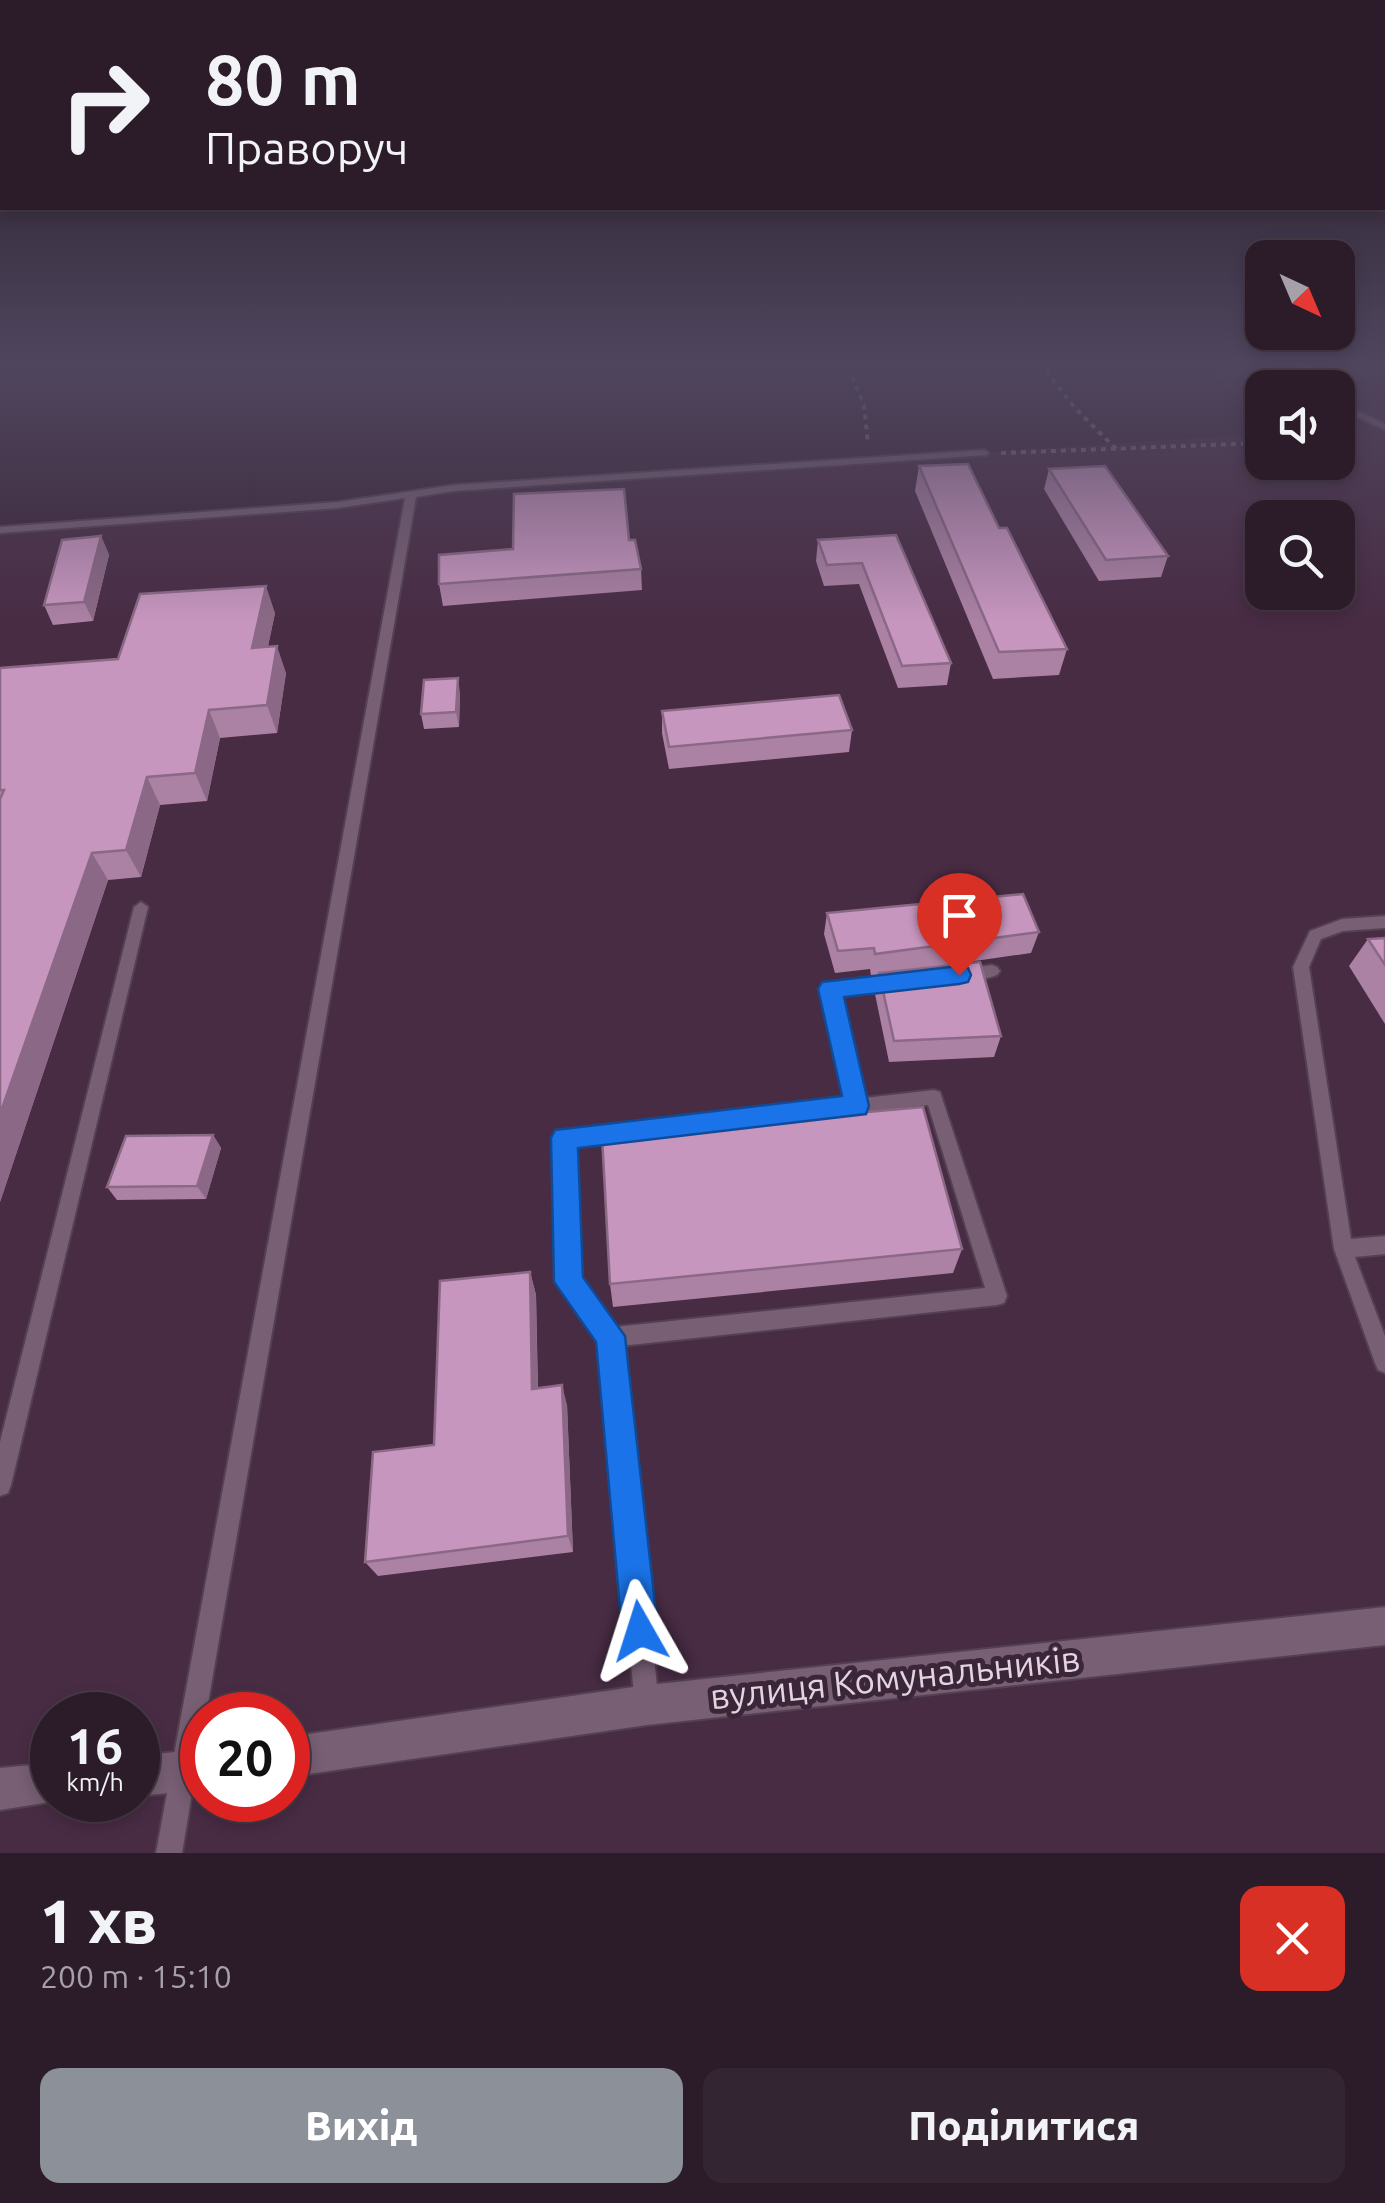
<!DOCTYPE html>
<html lang="uk">
<head>
<meta charset="utf-8">
<style>
	:root { --surface:#2c1c2a; --page:#342532; --text:#f1f3f6; --muted:#a6a1a8; --line:#483a47; --accent:#8c9099 }
	body { margin:0; font-family:Ubuntu,sans-serif; background:var(--page); color:var(--text); height:100vh; display:flex; flex-direction:column; font-size:38px; white-space:nowrap }
	* { box-sizing:border-box; margin:0 }
	p { font-size:32px; color:var(--muted) }
	.icon { flex:none; width:55px; height:55px; fill:none; stroke:currentColor; stroke-width:2; stroke-linecap:round; stroke-linejoin:round }
	.map { position:relative; height:1853px; overflow:hidden }
	.side { display:flex; flex-direction:column; background:var(--surface); flex:1 }
	.side>* { flex:none }
	.guide { position:absolute; left:0px; top:0px; width:1385px; height:210px; box-shadow:0 5px 15px #0003,0 0 0 2px var(--line); background:#2c1c2a; color:var(--text); overflow:hidden }
	.needle { width:65px; rotate:136deg }
	.buttons { position:absolute; left:1245px; top:240px; display:grid; gap:20px }
	.buttons a { display:grid; place-items:center; width:110px; height:110px; border-radius:20px; background:var(--surface); box-shadow:0 5px 15px #0003,0 0 0 2px var(--line); font-size:50px }
	.speed { position:absolute; left:30px; top:1692px; display:flex; gap:20px; font-size:50px; font-weight:700; text-align:center }
	.speed>* { display:grid; place-content:center; width:130px; height:130px; border-radius:50%; background:var(--surface); box-shadow:0 5px 15px #0003,0 0 0 2px var(--line); line-height:1 }
	.speed small { font-size:25px; font-weight:400 }
	.speed .limit { border:15px solid #d22; background:#fff; color:#111 }
	.pin { position:absolute; display:grid; place-items:center; width:85px; height:85px; color:#fff; margin:-102px -42px; border-radius:50% 50% 50% 0; rotate:-45deg; box-shadow:0 0 10px #0007 }
	.pin .icon { rotate:45deg }
	.me { position:absolute; width:110px; margin:-55px; rotate:354deg; stroke-linejoin:round; filter:drop-shadow(0 0 8px #0008) }
	.turn { display:flex; align-items:center; gap:35px; height:210px; padding:0 40px; font-size:45px }
	.turn .icon { width:130px; height:130px; stroke-width:2.5 }
	.turn b { display:block; font-size:70px; line-height:85px }
	.round { display:grid; place-items:center; flex:none; width:105px; height:105px; border-radius:20px; background:var(--page) }
	.head { display:flex; align-items:center; justify-content:space-between; height:170px; padding:0 40px }
	h1 { font-size:60px; font-weight:800; line-height:75px }
	.action { display:flex; gap:20px; margin-top:auto; padding:20px 40px }
	.action a { flex:1; height:115px; border-radius:20px; background:var(--accent); color:#fff; font-size:40px; font-weight:800; line-height:115px; text-align:center }
	.action a+a { background:var(--page); color:var(--text) }
	.map>svg:first-child { display:block }
</style>
</head>
<body>
<div class="map">
<svg width="1385" height="1853" viewBox="0 0 1385 1853">
	<rect width="100%" height="100%" fill="#3b2538"/>
	<!-- built -->
	<path fill="#482c44" fill-rule="evenodd" d="M1208,363H1385V1853H0V528L338,505L454,488L1259,434L1251,417ZM1262,388H1338V462H1262ZM1262,518H1338V592H1262ZM52,1715H138V1800H52ZM202,1715H288V1800H202Z"/>
	<g fill="none" stroke-linecap="round" stroke-linejoin="round">
		<defs>
			<g id="service">
				<path d="M1299,363H1307L1323,388H1314Z"/>
				<path d="M1338,402L1385,424V430L1338,408Z"/>
				<path d="M984,450L989,453L987,455L454,491L416,497L206,1715H202V1733L182,1853H156L405,498L338,508L0,533V527L338,502L454,485Z"/>
				<path d="M141,902L148,907L11,1485L8,1493L0,1496V1442L134,907Z"/>
				<path d="M1385,916V928L1343,931L1321,939L1309,967L1351,1239L1385,1236V1254L1355,1257L1385,1336V1373L1378,1370L1375,1363L1334,1249L1293,967L1310,931L1342,919Z"/>
				<path d="M992,965L997,967L1000,971L997,975C986,979 969,982 958,978L955,974L958,970Z"/>
				<path d="M896,976L902,978L904,982L902,986L839,994L864,1098L934,1090L940,1092L1007,1296L1004,1303L997,1305L621,1346L659,1705L655,1713L647,1717L639,1713L635,1705L600,1340L559,1282L556,1138L559,1133L565,1130L847,1099L822,989L824,985L830,983ZM928,1105L985,1288L614,1327L578,1279L574,1145Z"/>
			</g>
			<g id="tertiary">
				<path d="M1385,1607V1645L647,1725L288,1777V1737L647,1685Z"/>
				<path d="M202,1749V1790L138,1796V1756Z"/>
				<path d="M52,1763V1800H63L0,1810V1768Z"/>
			</g>
		</defs>
		<!-- service casing -->
		<use href="#service" stroke="#534151" stroke-width="4"/>
		<!-- tertiary casing -->
		<use href="#tertiary" stroke="#534151" stroke-width="4"/>
		<!-- path -->
		<g stroke="#7c6979" stroke-width="4" stroke-dasharray="5 5" stroke-linecap="butt">
			<path d="M1040,363L1074,407L1118,451"/>
			<path d="M852,377L864,405L868,444"/>
			<path d="M1001,453L1262,443"/>
		</g>
		<!-- service -->
		<use href="#service" fill="#785f74" fill-rule="evenodd"/>
		<!-- tertiary -->
		<use href="#tertiary" fill="#785f74" fill-rule="evenodd"/>
	</g>
	<!-- wall -->
	<g fill="#ab81a4">
		<path d="M919,466L999,528L1067,649L1059,675L993,679L915,491Z"/>
		<path d="M1049,469L1168,556L1161,577L1099,581L1044,489Z"/>
		<path d="M896,535L951,663L947,685L898,688L859,584L824,586L816,561L818,540Z"/>
		<path d="M101,536L109,555L93,621L53,625L44,605Z"/>
		<path d="M629,540L641,569L642,590L443,606L439,584L513,549Z"/>
		<path d="M275,613L268,646L286,673L277,733L220,738L207,801L160,805L141,877L108,880L0,1202V668L118,659Z"/>
		<path d="M460,693L459,727L424,729L421,714Z"/>
		<path d="M662,711L852,730L849,752L669,769L662,733Z"/>
		<path d="M827,913L1039,932L1031,953L940,966L1001,1036L994,1057L889,1062L875,994L879,975L871,976L870,969L835,973L824,934Z"/>
		<path d="M1385,938V1024L1349,966L1368,939Z"/>
		<path d="M213,1135L221,1148L206,1199L117,1200L107,1187Z"/>
		<path d="M962,1249L953,1273L613,1307L610,1284Z"/>
		<path d="M530,1272L536,1295L538,1388L567,1405L573,1552L378,1576L365,1562L434,1445Z"/>
	</g>
	<!-- shaded-wall -->
	<g fill="#8b6986">
		<path d="M101,536L109,555L93,621L84,602Z"/>
		<path d="M266,586L275,613L262,675L252,648Z"/>
		<path d="M277,646L286,673L277,733L267,705Z"/>
		<path d="M458,678L460,693L459,727L456,712Z"/>
		<path d="M209,710L220,738L207,801L195,773Z"/>
		<path d="M147,777L160,805L141,877L126,850Z"/>
		<path d="M92,853L108,880L0,1202V1114Z"/>
		<path d="M213,1135L221,1148L206,1199L197,1186Z"/>
		<path d="M530,1272L536,1295L538,1409L532,1389Z"/>
		<path d="M562,1385L567,1405L573,1552L568,1536Z"/>
	</g>
	<!-- building -->
	<g fill="#c796bf" stroke="#8b6986" stroke-width="2.5">
		<path d="M968,464L999,528H1007L1067,649L999,652L919,466Z"/>
		<path d="M1105,466L1168,556L1106,560L1049,469Z"/>
		<path d="M624,489L629,540H635L641,569L439,584V555L513,549L514,494Z"/>
		<path d="M896,535L951,663L902,666L862,563L827,565L818,540Z"/>
		<path d="M101,536L84,602L44,605L62,540Z"/>
		<path d="M266,586L252,648L277,646L267,705L209,710L195,773L147,777L126,850L92,853L0,1114V799L4,790H0V668L118,659L140,594Z"/>
		<path d="M458,678L456,712L421,714L424,680Z"/>
		<path d="M839,695L852,730L669,747L662,711Z"/>
		<path d="M1023,894L1039,932L875,954L874,948L838,951L827,913Z"/>
		<path d="M1385,938V965L1368,939Z"/>
		<path d="M980,962L1001,1036L894,1041L879,973Z"/>
		<path d="M923,1107L962,1249L610,1284L602,1136Z"/>
		<path d="M213,1135L197,1186L107,1187L126,1136Z"/>
		<path d="M530,1272L532,1389L562,1385L568,1536L365,1562L373,1452L434,1445L440,1281Z"/>
	</g>
	<!-- sky -->
	<linearGradient id="sky" x2="0" y2="1"><stop stop-color="#20141f"/><stop offset="0.58" stop-color="#4f465e"/><stop offset="1" stop-color="#4f465e" stop-opacity="0"/></linearGradient>
	<rect width="1385" height="623" fill="url(#sky)"/>
	<!-- route -->
	<path fill="#1a73e8" stroke="#114b97" stroke-width="2.5" d="M959,966L968,968L971,975L968,982L959,984L844,997L869,1106L866,1114L578,1148L583,1277L625,1336L658,1631L652,1644L640,1649L628,1644L622,1631L596,1342L554,1282L551,1138L555,1130L842,1096L818,989L822,982Z"/>
	<g text-anchor="middle" stroke-width="10" stroke-linejoin="round" paint-order="stroke">
		<!-- near-street labels -->
		<g font-size="35" fill="#e3d4e0" stroke="#3b2538">
			<text transform="translate(895 1678) rotate(-6)" y="12">вулиця Комунальників</text>
		</g>
	</g>
</svg>
<div class="buttons">
<a><svg class="needle" viewBox="-14 -14 28 28"><path d="M0-13l5 13h-10z" fill="#e53935"/><path d="M0 13l5-13h-10z" fill="#a6a1a8"/></svg></a>
<a><svg class="icon" aria-label="sound" viewBox="0 0 24 24"><path d="M4 9h4l5-4v14l-5-4H4zM17 9q2 3 0 6"/></svg></a>
<a><svg class="icon" aria-label="search" viewBox="0 0 24 24"><circle cx="10" cy="10" r="6"/><path d="M15 15l6 6"/></svg></a>
</div>
<div class="speed"><div>16<small>km/h</small></div><div class="limit">20</div></div>
<div class="pin" style="left:959px;top:975px;background:#d93025"><svg class="icon" aria-label="arrive" viewBox="0 0 24 24"><path d="M6 21V4h12l-3 4 3 4H6"/></svg></div>
<svg class="me" style="left:640px;top:1631px" viewBox="-20 -20 40 40"><path d="M0-17L14 15 0 8-14 15z" fill="#1a73e8" stroke="#fff" stroke-width="4"/></svg>
<div class="guide">
<div class="turn"><svg class="icon" aria-label="right" viewBox="0 0 24 24"><path d="M7 20v-9h11M14 6l5 5-5 5"/></svg><div><b>80 m</b>Праворуч</div></div>
</div>
</div>
<section class="side">
<div class="head"><div><h1>1 хв</h1><p>200 m · 15:10</p></div><a class="round" style="background:#d93025;color:#fff"><svg class="icon" aria-label="close" viewBox="0 0 24 24"><path d="M6 6l12 12M18 6L6 18"/></svg></a></div>
<div class="action"><a>Вихід</a><a>Поділитися</a></div>
</section>
</body>
</html>
